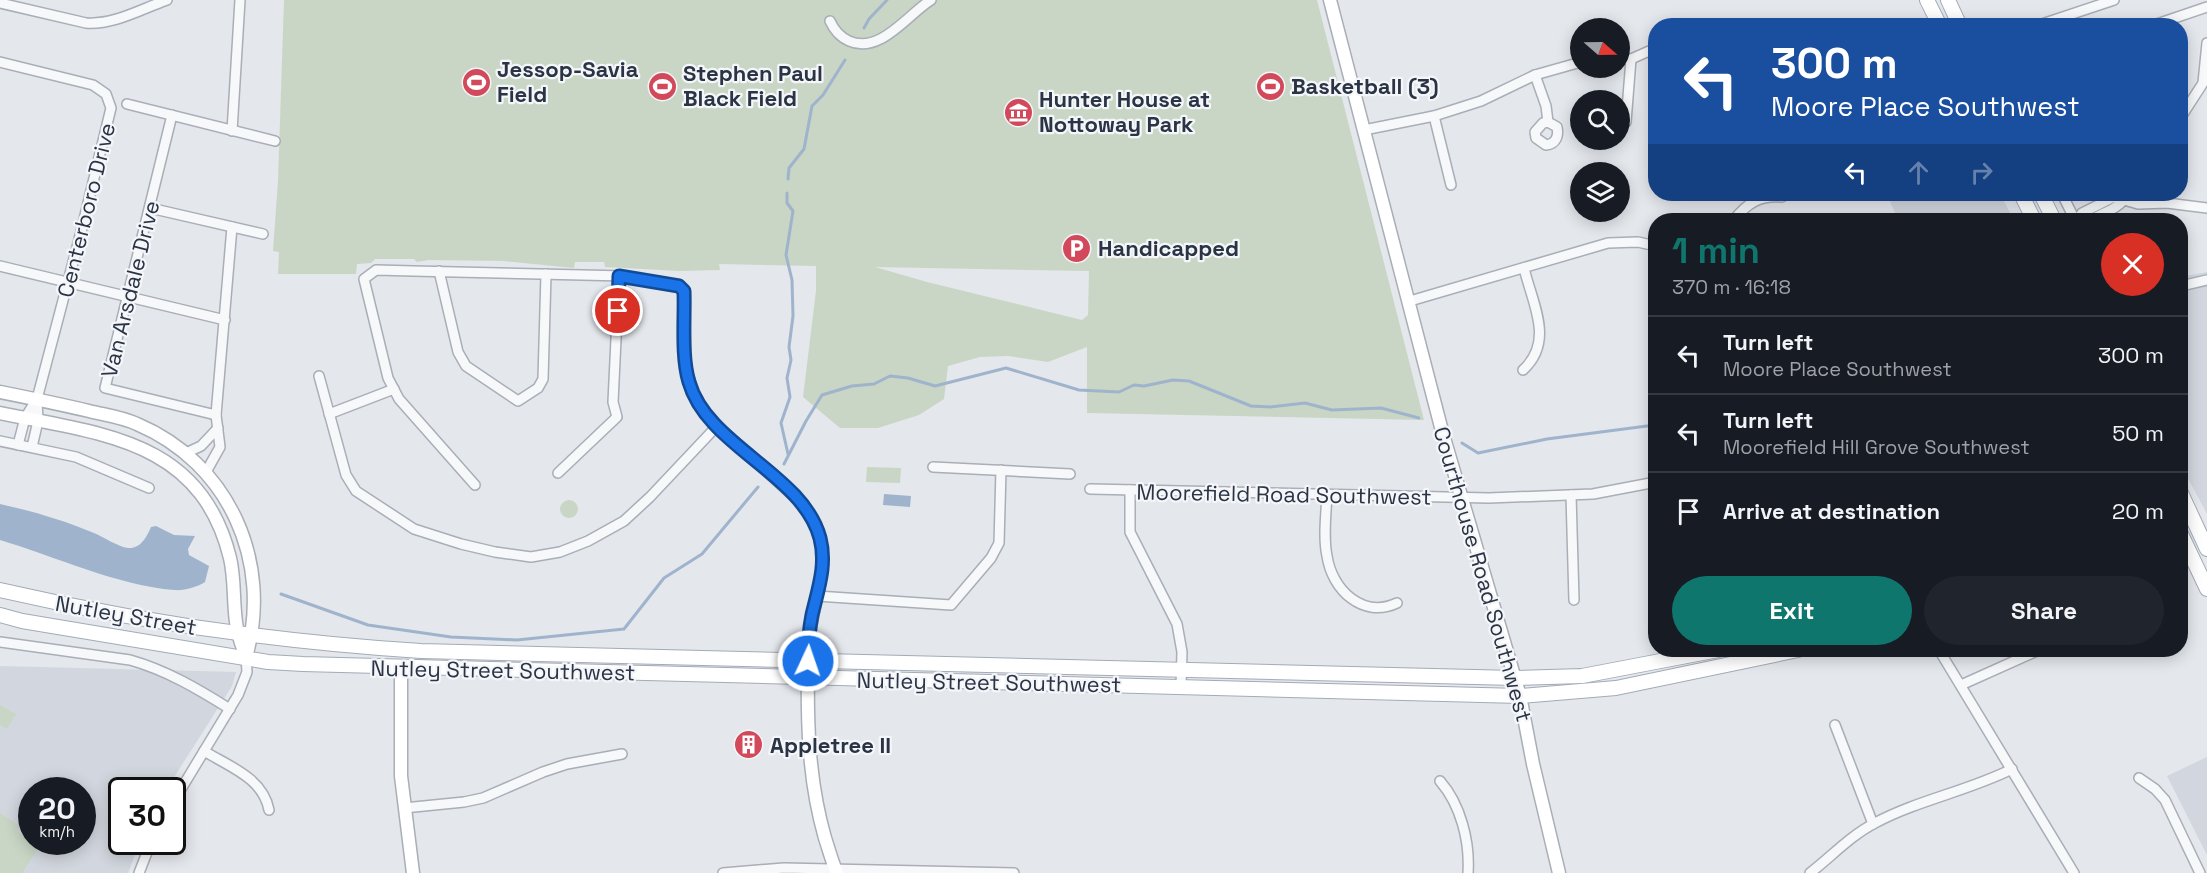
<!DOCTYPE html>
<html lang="en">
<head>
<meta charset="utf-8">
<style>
	:root { --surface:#171b24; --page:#20242c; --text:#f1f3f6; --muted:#9ea1a6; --line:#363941; --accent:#0f766e }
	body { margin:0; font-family:"Space Grotesk",sans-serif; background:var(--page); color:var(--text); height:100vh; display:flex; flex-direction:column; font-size:22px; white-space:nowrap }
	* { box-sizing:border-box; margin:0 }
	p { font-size:20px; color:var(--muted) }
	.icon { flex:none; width:33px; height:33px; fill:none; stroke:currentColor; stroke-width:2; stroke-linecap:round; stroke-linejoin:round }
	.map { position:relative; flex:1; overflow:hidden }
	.side { position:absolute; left:1648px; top:213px; width:540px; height:444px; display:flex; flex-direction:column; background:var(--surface); border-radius:24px; box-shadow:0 3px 15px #0003 }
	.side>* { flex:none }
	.guide { position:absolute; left:1648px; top:18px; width:540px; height:183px; border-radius:24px; box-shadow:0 3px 15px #0003; background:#1a4fa0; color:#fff; overflow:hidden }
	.needle { width:39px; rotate:110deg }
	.tools { position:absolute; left:1570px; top:18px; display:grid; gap:12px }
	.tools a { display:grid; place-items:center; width:60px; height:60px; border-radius:50%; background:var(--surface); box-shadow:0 3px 15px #0003; font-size:30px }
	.speed { position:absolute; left:18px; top:777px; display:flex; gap:12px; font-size:30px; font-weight:700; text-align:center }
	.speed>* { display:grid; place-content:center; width:78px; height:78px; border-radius:50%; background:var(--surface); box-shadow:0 3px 15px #0003; line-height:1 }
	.speed small { font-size:15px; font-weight:400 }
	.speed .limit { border:3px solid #111; border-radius:9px; background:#fff; color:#111 }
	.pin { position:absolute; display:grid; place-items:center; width:51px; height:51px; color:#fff; margin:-26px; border:3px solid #fff; border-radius:50%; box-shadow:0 2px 6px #0007 }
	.me { position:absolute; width:66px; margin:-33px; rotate:3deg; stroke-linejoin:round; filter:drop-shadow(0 0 4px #0008) }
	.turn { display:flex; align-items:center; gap:21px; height:126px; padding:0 24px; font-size:27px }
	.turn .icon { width:78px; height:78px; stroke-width:2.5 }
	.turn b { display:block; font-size:42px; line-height:51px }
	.lanes { display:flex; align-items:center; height:57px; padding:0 24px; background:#0003; justify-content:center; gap:30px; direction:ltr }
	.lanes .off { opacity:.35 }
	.round { display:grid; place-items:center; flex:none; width:63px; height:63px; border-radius:32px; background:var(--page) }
	.headline { display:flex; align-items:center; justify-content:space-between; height:102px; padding:0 24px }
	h1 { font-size:36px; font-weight:800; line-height:45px; color:var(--accent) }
	.button { display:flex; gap:12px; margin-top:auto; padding:12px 24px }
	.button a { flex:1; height:69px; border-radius:36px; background:var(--accent); color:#fff; font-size:24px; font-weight:800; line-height:69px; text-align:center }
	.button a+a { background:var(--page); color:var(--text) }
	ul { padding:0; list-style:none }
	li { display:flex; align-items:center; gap:18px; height:78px; padding:0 24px; border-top:2px solid var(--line) }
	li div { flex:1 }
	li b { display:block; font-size:22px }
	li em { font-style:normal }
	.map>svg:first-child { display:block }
</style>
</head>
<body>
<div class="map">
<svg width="2207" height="873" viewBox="0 0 2207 873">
	<rect width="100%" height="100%" fill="#e4e7ec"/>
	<!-- built -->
	<g fill="#d2d6de" fill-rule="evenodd">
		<path d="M1887,194H2000L2014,220H1898Z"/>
		<path d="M2207,272V514L2181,465V277Z"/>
		<path d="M0,666L236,672L232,686L166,790H122V842H140L128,873H0ZM32,790H82V842H32Z"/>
		<path d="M2207,757V855L2167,776Z"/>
	</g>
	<!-- green -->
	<g fill="#c9d6c5" fill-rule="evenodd">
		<path d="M284,0H1317L1424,420L1087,413V347L1048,362L1008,356L980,357L948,366L944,399L919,415L878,428H840L803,397L816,291V266L719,264L720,270L680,271L605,267L604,262H575L574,268L503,261L428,260L417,262L414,259H375L371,263L357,264L356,274H278L279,252L273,251L278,181ZM875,267L1089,271L1088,315L1082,320L927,282Z"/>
		<path d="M867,467L901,468L900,483L866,482Z"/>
		<circle cx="569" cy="509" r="9"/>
		<path d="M0,705L16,714L7,729L0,725Z"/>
		<path d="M0,813L20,826L17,831L40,846L22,873H0Z"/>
	</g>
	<!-- water -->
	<g fill="#9fb4cc">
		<path d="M884,494L911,496L910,507L883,505Z"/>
		<path d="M0,504C32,511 63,520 94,533C104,537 118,547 128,548C141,549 147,536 151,527L156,526L174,535L195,536L188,549L189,555L209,566L205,582C197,587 184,591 174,590C119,586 54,556 0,540Z"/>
	</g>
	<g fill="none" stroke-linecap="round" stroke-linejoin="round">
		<!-- stream -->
		<g stroke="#9fb4cc" stroke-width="3">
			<path d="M864,28L869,19L887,0"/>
			<path d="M788,179L789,168L804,149L812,106L823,95L845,60"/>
			<path d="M787,193V203L793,211L786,255L792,280L793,316L789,347L791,360L787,378L790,397L781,423L788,454"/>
			<path d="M1462,443L1478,453L1547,439L1647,426"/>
			<path d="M784,464L806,421L822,395L852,386L874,384L890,376L908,378L935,386L1006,368L1079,390L1119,392L1134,385L1144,386L1173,380L1189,381L1251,406L1270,407L1305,403L1332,410L1381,408L1419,418"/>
			<path d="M281,594L368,625L451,637L517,640L624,629L664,578L702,554L758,487"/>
		</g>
		<defs>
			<g id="street">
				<path d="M0,3L86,23C114,25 141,9 167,0"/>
				<path d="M830,21C834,30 840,37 849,41C880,55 908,14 931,0"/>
				<path d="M2036,26L2114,0"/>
				<path d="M2151,26L2207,7"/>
				<path d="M1620,59H1631L1656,48"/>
				<path d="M0,62L93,85L106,94L111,108L81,232L37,399L38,421L32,447"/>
				<path d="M1535,75L1546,106L1548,122L1557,127C1559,136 1556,144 1546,145L1536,138L1535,132L1543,123L1548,122"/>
				<path d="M127,104L275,141"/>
				<path d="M172,115L105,388L216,415"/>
				<path d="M1434,116L1451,185"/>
				<path d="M2181,117L2203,83L2207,43"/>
				<path d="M1626,122L1631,59"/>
				<path d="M1364,130L1434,116L1481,101L1535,75L1581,62"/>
				<path d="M232,131L240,0"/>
				<path d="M2062,194L2075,220"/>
				<path d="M150,208L263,234"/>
				<path d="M1734,220C1747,203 1760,195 1782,197"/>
				<path d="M2077,220L2082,213L2114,197L2138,204L2167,203L2207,208"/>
				<path d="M2089,220C2101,214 2121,208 2126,196"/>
				<path d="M0,266L225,320"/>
				<path d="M439,271L458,352L466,366L518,401L538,388L543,379L546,274"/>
				<path d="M2181,286L2207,280"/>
				<path d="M1410,301L1608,243L1638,242L1656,246"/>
				<path d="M1523,370C1555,341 1532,303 1524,268"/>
				<path d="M319,376L346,475L356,491L414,529L461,544L495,552L531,557L560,552L588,541L624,521L650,497L717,426"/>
				<path d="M329,414L394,389"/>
				<path d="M0,441L76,457L149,488"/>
				<path d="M18,445L25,418L37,399"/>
				<path d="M186,453L201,446L218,428"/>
				<path d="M933,467L1070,474"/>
				<path d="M206,472L220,447L216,415L232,227"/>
				<path d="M558,473L617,417L613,402L619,276"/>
				<path d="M475,485L399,399L388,378L364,279L376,270L413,271L624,276L679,286L684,291L686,366L694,395L704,411L717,426L801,503C843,559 809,599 808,661"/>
				<path d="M1090,489L1489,498L1593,494L1656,482"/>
				<path d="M1130,490V532L1177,624L1182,652L1181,686"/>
				<path d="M1327,495C1326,515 1323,537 1327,556C1332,590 1363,619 1397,603"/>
				<path d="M1571,495L1574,600"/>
				<path d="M817,596L951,605L991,558L999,543L1001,470"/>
				<path d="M0,642L130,660C166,670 198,689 230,709"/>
				<path d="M1939,650L2074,873"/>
				<path d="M1961,685L2039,650"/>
				<path d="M1835,725L1873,824"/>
				<path d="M204,751C230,767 263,778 269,810"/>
				<path d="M2139,778L2155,789L2165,800L2200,873"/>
				<path d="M1440,781C1461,805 1470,842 1468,873"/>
				<path d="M172,804L238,695L247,672L246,657"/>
				<path d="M404,808L464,802L483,798L543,772L567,764L622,754"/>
				<path d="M139,873L151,842"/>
				<path d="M723,873L784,868L1014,873"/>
				<path d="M1810,873C1832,856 1850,836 1875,823C1918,800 1968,791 2012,769"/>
			</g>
			<g id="secondary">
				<path d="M1330,0L1442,431L1520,696L1533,764L1559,873"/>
				<path d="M0,392C30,398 59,404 89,411C105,415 122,417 137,424C229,463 273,562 246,657"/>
				<path d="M0,413C100,434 201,439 230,558C235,579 233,601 236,622C237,634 242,646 246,657"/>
				<path d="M808,661C807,721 808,779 825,838C829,850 832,862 837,873"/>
				<path d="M401,667V776L413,873"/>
			</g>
			<g id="primary">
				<path d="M1927,0L1940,26"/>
				<path d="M1948,0L1960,26"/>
				<path d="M2021,194L2034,220"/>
				<path d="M2041,194L2054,220"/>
				<path d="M2181,493L2207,549"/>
				<path d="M2181,534L2207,589"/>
				<path d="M0,590C138,622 279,642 421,651L1515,678L1582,676L1718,650"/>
				<path d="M0,615L22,621L268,662L303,664L1520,696L1616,688L1798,650"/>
			</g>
		</defs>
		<!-- street casing -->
		<use href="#street" stroke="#a9aeb7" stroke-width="12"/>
		<!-- secondary casing -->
		<use href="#secondary" stroke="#a9aeb7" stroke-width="15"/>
		<!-- primary casing -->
		<use href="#primary" stroke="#a3abb8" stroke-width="16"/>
		<!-- street -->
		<use href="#street" stroke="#f7f8fa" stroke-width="9"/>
		<!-- secondary -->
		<use href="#secondary" stroke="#fff" stroke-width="12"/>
		<!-- primary -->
		<use href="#primary" stroke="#fff" stroke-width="14"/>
	</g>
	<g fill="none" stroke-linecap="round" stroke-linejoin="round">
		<defs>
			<path id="route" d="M618,311L619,276L679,286L684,291C685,318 681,356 689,382C707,446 803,474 820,538C827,565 818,589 812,615C809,630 808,645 808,661"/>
		</defs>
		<!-- route casing -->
		<use href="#route" stroke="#114b97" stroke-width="15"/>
		<!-- route -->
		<use href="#route" stroke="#1a73e8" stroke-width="10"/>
	</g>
	<!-- icons -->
	<defs>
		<symbol id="stadium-disc" viewBox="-11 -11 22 22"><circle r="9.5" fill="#d1495b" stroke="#f4f6f9"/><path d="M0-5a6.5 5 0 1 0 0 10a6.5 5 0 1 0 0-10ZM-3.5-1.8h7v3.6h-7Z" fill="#fff"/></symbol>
		<symbol id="museum-disc" viewBox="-11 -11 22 22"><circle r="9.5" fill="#d1495b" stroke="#f4f6f9"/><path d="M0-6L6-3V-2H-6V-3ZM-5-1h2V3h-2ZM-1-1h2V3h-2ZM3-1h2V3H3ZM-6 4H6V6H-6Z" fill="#fff"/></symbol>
		<symbol id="parking-disc" viewBox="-11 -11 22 22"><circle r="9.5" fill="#d1495b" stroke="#f4f6f9"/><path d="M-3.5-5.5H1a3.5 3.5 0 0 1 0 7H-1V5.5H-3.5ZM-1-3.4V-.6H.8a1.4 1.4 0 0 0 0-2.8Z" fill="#fff"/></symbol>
		<symbol id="building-disc" viewBox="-11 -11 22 22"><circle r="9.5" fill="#d1495b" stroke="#f4f6f9"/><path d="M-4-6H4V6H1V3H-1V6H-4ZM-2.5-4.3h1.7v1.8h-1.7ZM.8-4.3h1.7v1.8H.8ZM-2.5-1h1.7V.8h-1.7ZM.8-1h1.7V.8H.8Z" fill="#fff"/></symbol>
	</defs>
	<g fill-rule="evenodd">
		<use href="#stadium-disc" x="460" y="66" width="33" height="33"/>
		<use href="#stadium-disc" x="646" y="70" width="33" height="33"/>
		<use href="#stadium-disc" x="1254" y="70" width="33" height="33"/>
		<use href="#museum-disc" x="1002" y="96" width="33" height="33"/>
		<use href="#parking-disc" x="1060" y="232" width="33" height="33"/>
		<use href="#building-disc" x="732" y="728" width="33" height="33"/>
	</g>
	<g text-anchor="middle" stroke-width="4.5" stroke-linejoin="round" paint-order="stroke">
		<!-- poi labels -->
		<g font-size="22" font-weight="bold" fill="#2b3445" stroke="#f4f6f9" text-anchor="start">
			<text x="497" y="77">Jessop-Savia<tspan x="497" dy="25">Field</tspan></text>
			<text x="683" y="81">Stephen Paul<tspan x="683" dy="25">Black Field</tspan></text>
			<text x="1291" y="94">Basketball (3)</text>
			<text x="1039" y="107">Hunter House at<tspan x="1039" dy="25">Nottoway Park</tspan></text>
			<text x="1098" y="256">Handicapped</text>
			<text x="770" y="753">Appletree II</text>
		</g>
		<!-- street labels -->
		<g font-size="22" fill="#2b3445" stroke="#f4f6f9">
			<text transform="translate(86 210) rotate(-76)" y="8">Centerboro Drive</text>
			<text transform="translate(130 289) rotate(-76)" y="8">Van Arsdale Drive</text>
			<text transform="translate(1284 494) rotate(1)" y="8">Moorefield Road Southwest</text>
			<text transform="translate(1483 574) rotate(74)" y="8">Courthouse Road Southwest</text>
			<text transform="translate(126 615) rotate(10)" y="8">Nutley Street</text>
			<text transform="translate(503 670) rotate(1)" y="8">Nutley Street Southwest</text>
			<text transform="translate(989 682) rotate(1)" y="8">Nutley Street Southwest</text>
		</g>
	</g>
</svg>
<div class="tools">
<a><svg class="needle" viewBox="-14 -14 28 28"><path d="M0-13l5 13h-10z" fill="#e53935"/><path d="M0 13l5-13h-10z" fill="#9ea1a6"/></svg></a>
<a><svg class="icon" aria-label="search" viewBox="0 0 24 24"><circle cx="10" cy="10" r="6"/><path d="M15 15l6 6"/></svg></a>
<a><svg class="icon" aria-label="layers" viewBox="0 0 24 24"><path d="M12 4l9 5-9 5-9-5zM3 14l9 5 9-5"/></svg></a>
</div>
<div class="speed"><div>20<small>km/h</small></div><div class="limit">30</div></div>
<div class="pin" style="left:618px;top:311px;background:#d93025"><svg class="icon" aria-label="arrive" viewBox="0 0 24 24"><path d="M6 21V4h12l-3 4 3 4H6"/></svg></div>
<svg class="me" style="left:808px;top:661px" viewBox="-20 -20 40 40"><circle r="17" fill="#1a73e8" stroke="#fff" stroke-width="3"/><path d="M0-11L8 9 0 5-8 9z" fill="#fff"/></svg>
<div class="guide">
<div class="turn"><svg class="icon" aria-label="left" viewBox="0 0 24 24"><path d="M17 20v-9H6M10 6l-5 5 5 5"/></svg><div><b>300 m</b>Moore Place Southwest</div></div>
<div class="lanes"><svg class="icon" aria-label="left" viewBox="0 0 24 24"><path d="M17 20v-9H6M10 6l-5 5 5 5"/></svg><svg class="icon off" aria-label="ahead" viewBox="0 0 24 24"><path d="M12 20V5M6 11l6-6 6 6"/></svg><svg class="icon off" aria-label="right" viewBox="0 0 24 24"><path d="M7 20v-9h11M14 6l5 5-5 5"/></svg></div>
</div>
<section class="side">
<div class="headline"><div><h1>1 min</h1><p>370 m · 16:18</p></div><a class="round" style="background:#d93025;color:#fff"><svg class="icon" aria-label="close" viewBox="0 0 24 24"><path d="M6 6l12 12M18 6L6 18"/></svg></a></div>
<ul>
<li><svg class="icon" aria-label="left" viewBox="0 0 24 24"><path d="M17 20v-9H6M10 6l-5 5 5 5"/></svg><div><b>Turn left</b><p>Moore Place Southwest</p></div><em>300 m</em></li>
<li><svg class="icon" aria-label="left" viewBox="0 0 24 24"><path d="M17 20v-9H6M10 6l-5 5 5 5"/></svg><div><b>Turn left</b><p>Moorefield Hill Grove Southwest</p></div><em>50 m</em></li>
<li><svg class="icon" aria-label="arrive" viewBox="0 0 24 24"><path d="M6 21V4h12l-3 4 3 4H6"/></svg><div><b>Arrive at destination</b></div><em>20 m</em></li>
</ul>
<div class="button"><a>Exit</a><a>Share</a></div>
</section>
</div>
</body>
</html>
